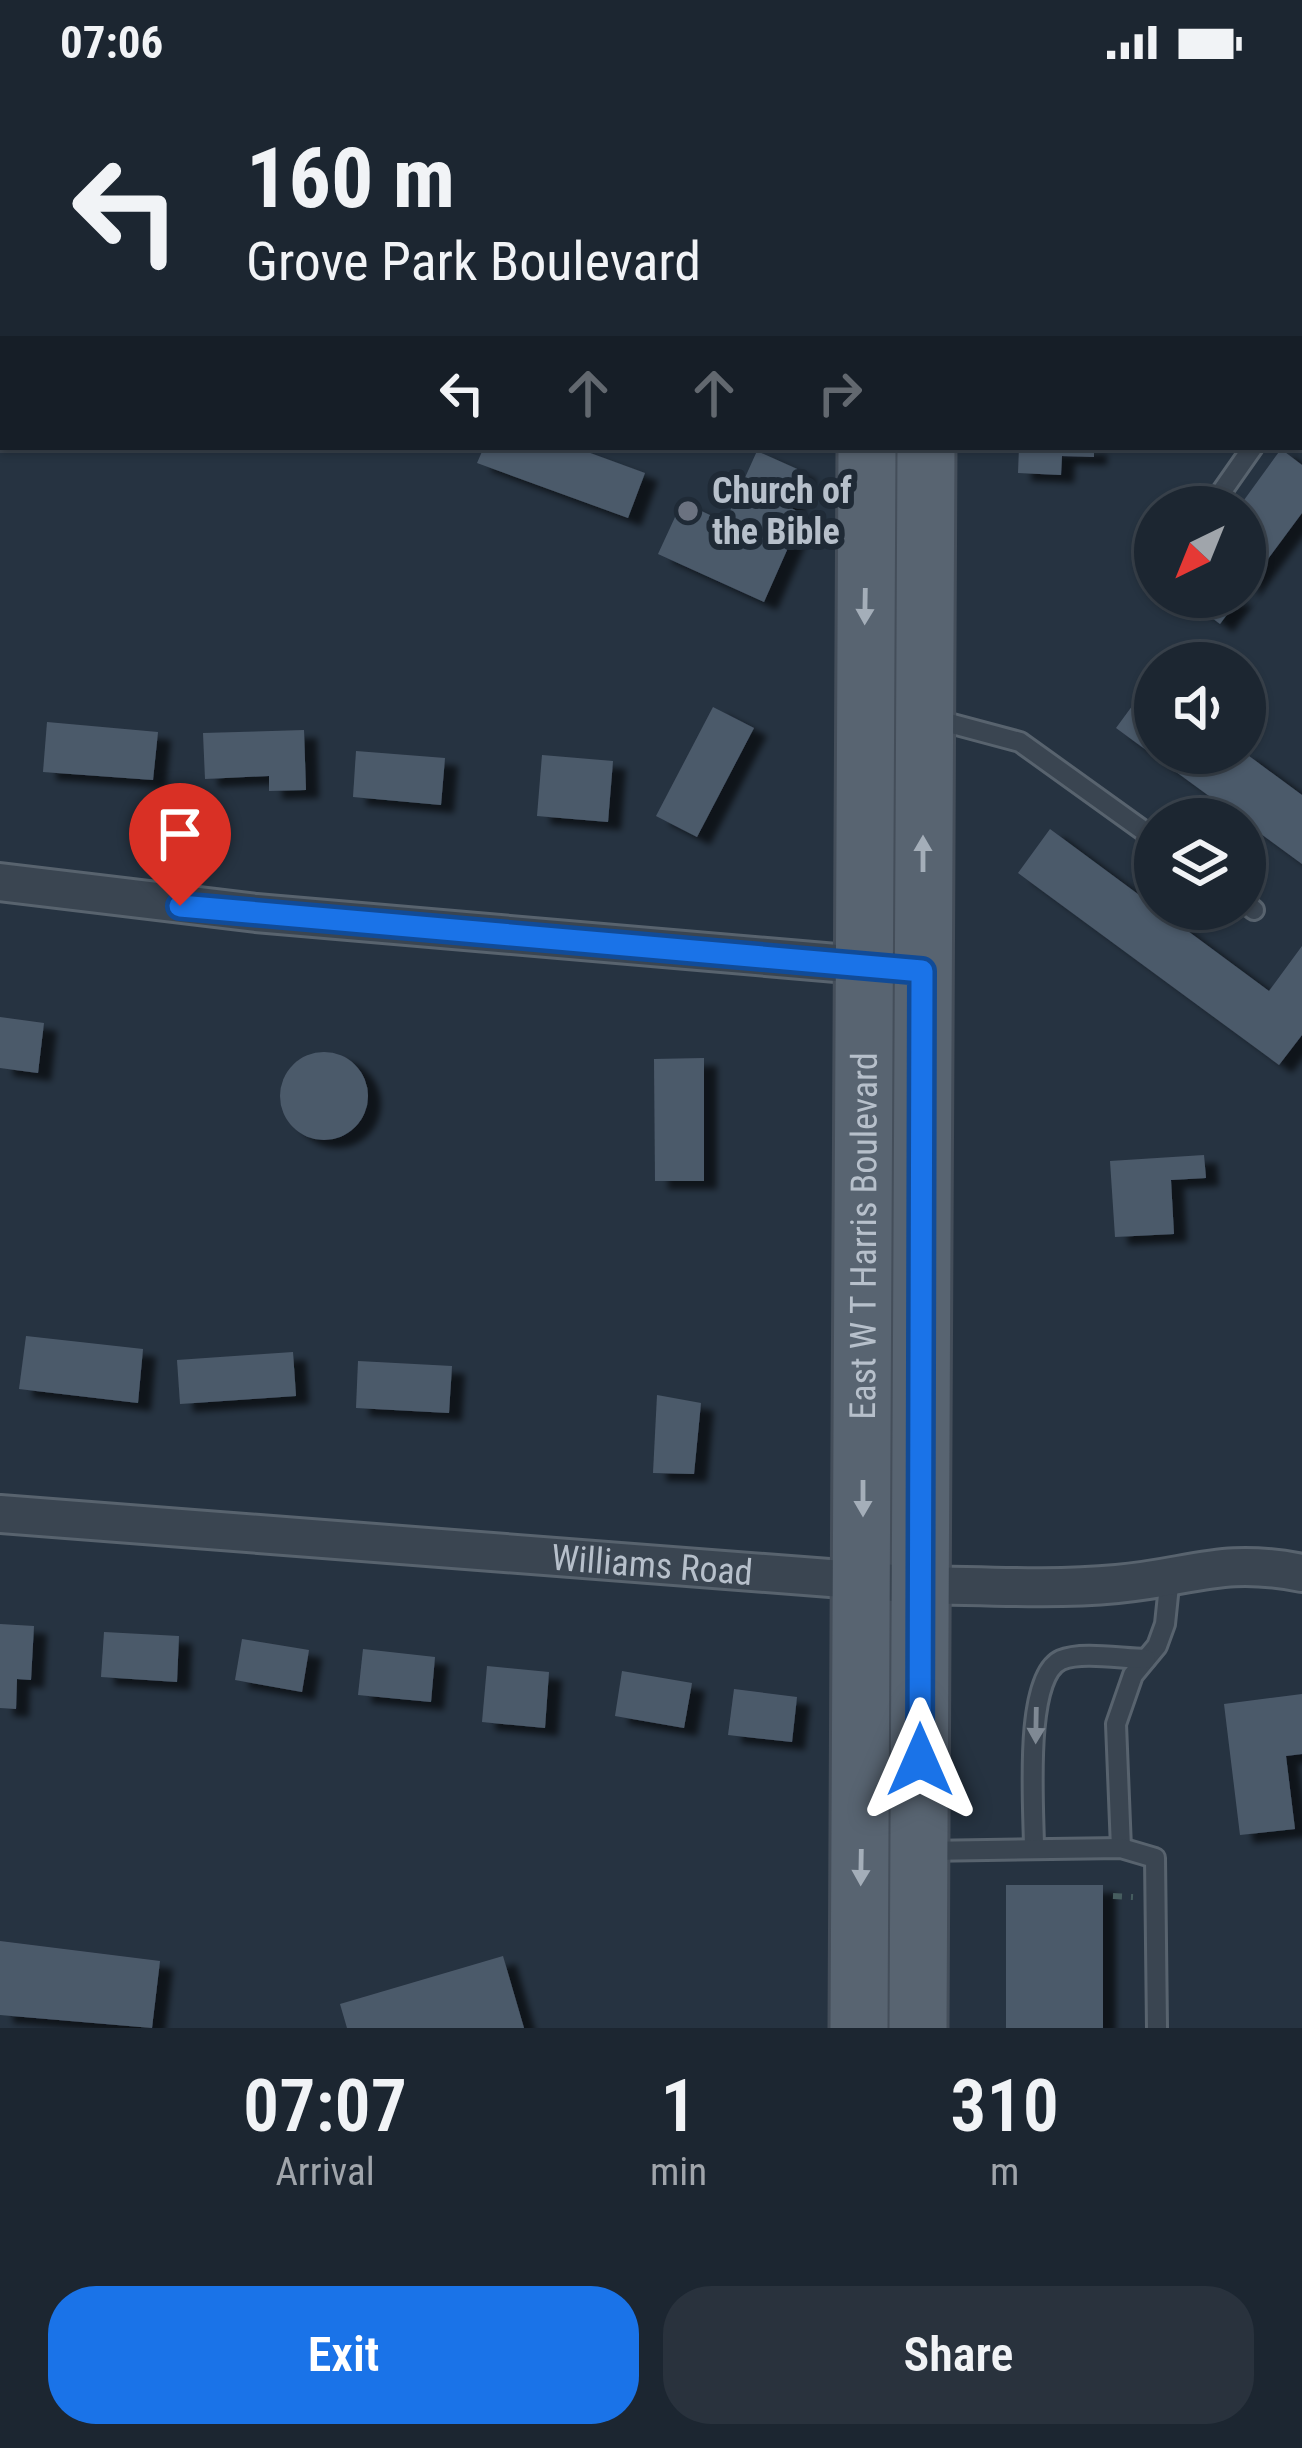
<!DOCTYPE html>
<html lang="en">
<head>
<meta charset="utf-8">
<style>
	:root { --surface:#1c2631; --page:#29323d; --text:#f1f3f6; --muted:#a0a5ab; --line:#3a434d; --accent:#1a73e8 }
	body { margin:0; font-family:"Roboto Condensed",sans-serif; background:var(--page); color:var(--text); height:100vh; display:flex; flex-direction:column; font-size:45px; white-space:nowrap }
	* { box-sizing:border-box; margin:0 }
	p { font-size:39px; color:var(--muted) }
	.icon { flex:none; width:66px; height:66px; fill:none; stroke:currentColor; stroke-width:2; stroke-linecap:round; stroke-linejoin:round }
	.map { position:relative; height:1944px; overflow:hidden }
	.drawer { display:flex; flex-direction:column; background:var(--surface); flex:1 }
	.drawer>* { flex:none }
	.banner { position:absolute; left:0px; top:0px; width:1302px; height:366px; box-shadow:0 3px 9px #0004,0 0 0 3px var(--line); background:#1c2631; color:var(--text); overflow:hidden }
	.needle { width:78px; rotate:223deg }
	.buttons { position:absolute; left:1134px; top:402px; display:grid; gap:24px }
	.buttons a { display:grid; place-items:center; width:132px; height:132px; border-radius:50%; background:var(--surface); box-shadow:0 3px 9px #0004,0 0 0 3px var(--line); font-size:60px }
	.pin { position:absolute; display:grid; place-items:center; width:102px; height:102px; color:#fff; margin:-123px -51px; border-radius:50% 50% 50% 0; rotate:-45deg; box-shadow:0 0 12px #0007 }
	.pin .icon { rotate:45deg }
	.me { position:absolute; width:132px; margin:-66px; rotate:0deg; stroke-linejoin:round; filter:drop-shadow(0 0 9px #0008) }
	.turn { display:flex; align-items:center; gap:42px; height:252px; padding:0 48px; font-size:54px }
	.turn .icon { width:156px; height:156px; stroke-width:2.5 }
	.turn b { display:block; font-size:84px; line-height:102px }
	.lanes { display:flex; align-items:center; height:114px; padding:0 48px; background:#0003; justify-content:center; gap:60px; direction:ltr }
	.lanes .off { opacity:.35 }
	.eta { display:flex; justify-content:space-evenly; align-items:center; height:204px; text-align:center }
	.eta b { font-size:72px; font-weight:600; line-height:84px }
	.action { display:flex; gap:24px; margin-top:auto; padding:24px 48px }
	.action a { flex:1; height:138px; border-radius:48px; background:var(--accent); color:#fff; font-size:48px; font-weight:600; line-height:138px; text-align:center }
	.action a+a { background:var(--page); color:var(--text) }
	.status { display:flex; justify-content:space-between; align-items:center; height:84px; padding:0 60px; background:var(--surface); direction:ltr }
	.status svg { height:33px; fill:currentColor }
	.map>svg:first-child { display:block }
</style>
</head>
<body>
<div class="status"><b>07:06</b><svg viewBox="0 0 49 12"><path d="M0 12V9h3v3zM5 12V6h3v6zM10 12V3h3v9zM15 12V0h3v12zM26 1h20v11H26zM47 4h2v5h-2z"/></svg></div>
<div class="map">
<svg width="1302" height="1944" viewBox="0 0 1302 1944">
	<defs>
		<filter id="shadow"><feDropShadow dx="13" dy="8" stdDeviation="3" flood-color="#0009"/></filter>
	</defs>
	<rect width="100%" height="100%" fill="#263341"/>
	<!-- building -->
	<g fill="#4c5a6a" filter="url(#shadow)">
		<path d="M484,363H574L645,389L628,434L477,379Z"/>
		<path d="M1019,363H1094V373L1062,372L1061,391L1018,389Z"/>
		<path d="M1281,365L1302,381V429L1245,506V423H1239Z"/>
		<path d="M757,367L804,388L789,423L803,430L764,518L658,470L682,418L725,438Z"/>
		<path d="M1184,513H1240L1220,540Z"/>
		<path d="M1149,599L1155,603V669H1245L1302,711V780L1116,644Z"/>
		<path d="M713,623L754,644L697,753L656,732Z"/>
		<path d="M47,638L158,648L153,696L43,688Z"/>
		<path d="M304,646L306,706L269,707V692L205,695L203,649Z"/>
		<path d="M356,667L445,674L441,721L353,713Z"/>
		<path d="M542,671L613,677L608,738L537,732Z"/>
		<path d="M1050,745L1269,907L1302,862V951L1279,981L1018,789Z"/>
		<path d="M0,933L44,939L38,989L0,984Z"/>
		<circle cx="324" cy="1012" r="44"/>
		<path d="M704,974V1097H655L654,975Z"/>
		<path d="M1204,1071L1206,1094L1171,1096L1174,1150L1115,1153L1110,1077Z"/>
		<path d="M26,1252L143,1265L138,1319L19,1305Z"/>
		<path d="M293,1268L296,1312L180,1320L177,1276Z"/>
		<path d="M358,1277L452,1282L449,1329L356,1324Z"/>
		<path d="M657,1311L701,1319L694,1390L653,1389Z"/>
		<path d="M0,1540L34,1542L31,1596L17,1595L16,1625L0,1624Z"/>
		<path d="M104,1548L179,1552L177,1598L101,1593Z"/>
		<path d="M242,1555L309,1566L302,1608L235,1596Z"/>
		<path d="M363,1565L435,1573L431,1618L358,1611Z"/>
		<path d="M487,1582L549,1588L545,1644L482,1638Z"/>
		<path d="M622,1587L692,1599L684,1644L615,1632Z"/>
		<path d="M734,1605L797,1613L792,1658L728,1651Z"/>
		<path d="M1302,1610V1670L1286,1672L1295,1745L1240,1751L1224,1620Z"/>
		<rect x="1006" y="1801" width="97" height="143"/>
		<path d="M0,1857L160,1877L152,1944L0,1931Z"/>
		<path d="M503,1872L524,1944H347L340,1920Z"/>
	</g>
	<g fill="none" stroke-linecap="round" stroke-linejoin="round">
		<defs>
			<g id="service">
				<path d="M1149,3V0"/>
				<path d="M1299,298L1302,293"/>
				<path d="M1211,423L1253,363"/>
				<path d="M934,635L1020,658L1155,755"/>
				<path d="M1245,819L1254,826"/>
				<path d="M1121,1764L1116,1640L1133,1591L1157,1562L1165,1540L1170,1492"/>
				<path d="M1034,1765C1034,1726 1023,1593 1061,1576C1082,1567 1123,1575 1146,1575"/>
				<path d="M924,1767L1121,1764L1155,1774L1157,1944"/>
			</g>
			<g id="minor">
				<path d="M99,3L101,0"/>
				<path d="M1299,273L1302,275"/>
				<path d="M0,798L256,829L883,883"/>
				<path id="s1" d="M0,1430L920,1501C986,1502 1052,1506 1117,1500C1193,1493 1222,1473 1302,1489"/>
			</g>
			<g id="primary">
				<path d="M869,0V3"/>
				<path d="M928,3V0"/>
				<path id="s2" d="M859,1944L867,363"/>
				<path d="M918,1944L926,363"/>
			</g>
		</defs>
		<!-- service casing -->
		<use href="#service" stroke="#58636e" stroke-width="24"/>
		<!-- minor casing -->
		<use href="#minor" stroke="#58636e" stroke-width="42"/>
		<!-- primary casing -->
		<use href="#primary" stroke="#444e5a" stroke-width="63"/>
		<!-- path -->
		<path stroke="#465d5f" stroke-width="6" stroke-dasharray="9 9" stroke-linecap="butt" d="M1113,1812L1133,1813"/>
		<!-- service -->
		<use href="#service" stroke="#3a4551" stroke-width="18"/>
		<!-- minor -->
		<use href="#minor" stroke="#3a4551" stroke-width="36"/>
		<!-- primary -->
		<use href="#primary" stroke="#586471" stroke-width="57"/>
	</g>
	<!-- one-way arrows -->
	<defs><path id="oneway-solid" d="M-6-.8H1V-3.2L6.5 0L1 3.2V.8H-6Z" transform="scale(3)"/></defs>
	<g fill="#a4aeb9">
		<use href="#oneway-solid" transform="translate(865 522) rotate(91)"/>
		<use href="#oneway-solid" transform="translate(923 770) rotate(-90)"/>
		<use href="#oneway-solid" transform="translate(863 1414) rotate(90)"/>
		<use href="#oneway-solid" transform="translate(861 1783) rotate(91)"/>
	</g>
	<use fill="#7f8994" href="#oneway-solid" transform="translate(1036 1641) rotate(91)"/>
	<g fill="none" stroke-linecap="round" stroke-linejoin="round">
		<defs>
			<path id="route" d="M180,822L922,887L920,1676"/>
		</defs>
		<!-- route casing -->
		<use href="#route" stroke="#114b97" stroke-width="30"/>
		<!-- route -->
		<use href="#route" stroke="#1a73e8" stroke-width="21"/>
	</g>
	<!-- markers -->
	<circle fill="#6b7280" stroke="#1f2a36" stroke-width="4.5" cx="688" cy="427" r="12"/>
	<g text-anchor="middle" stroke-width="12" stroke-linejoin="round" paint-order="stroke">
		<!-- poi labels -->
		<g font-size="36" font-weight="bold" fill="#b7c0cb" stroke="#1f2a36" text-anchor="start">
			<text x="712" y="419">Church of<tspan x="712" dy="41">the Bible</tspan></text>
		</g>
		<!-- street labels -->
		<g font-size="36" fill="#b7c0cb" stroke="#1f2a36">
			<text dy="13" stroke="none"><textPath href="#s2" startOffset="792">East W T Harris Boulevard</textPath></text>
			<text dy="13" stroke="none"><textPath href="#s1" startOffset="654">Williams Road</textPath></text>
		</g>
	</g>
</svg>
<div class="buttons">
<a><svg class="needle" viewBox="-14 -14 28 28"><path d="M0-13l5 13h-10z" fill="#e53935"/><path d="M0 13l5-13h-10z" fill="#a0a5ab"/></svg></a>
<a><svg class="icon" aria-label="sound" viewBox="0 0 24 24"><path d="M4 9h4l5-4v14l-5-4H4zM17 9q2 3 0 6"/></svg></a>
<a><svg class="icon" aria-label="layers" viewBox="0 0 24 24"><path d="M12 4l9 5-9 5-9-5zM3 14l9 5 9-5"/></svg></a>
</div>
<div class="pin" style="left:180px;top:822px;background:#d93025"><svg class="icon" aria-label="arrive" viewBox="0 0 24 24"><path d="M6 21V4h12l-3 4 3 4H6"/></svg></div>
<svg class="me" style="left:920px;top:1676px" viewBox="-20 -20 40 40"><path d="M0-17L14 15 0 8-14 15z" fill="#1a73e8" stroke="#fff" stroke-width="4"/></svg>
<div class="banner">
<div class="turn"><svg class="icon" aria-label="left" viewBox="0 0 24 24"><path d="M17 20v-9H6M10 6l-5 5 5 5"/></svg><div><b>160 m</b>Grove Park Boulevard</div></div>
<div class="lanes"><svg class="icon" aria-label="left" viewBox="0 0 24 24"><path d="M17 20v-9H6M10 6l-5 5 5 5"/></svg><svg class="icon off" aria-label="ahead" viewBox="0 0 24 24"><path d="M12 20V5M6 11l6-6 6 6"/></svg><svg class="icon off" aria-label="ahead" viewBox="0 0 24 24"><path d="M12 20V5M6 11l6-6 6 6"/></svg><svg class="icon off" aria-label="right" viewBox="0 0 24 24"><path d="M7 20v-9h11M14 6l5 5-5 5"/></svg></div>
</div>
</div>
<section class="drawer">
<div class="eta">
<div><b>07:07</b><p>Arrival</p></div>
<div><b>1</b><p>min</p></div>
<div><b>310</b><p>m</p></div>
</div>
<div class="action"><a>Exit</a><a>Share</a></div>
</section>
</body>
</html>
